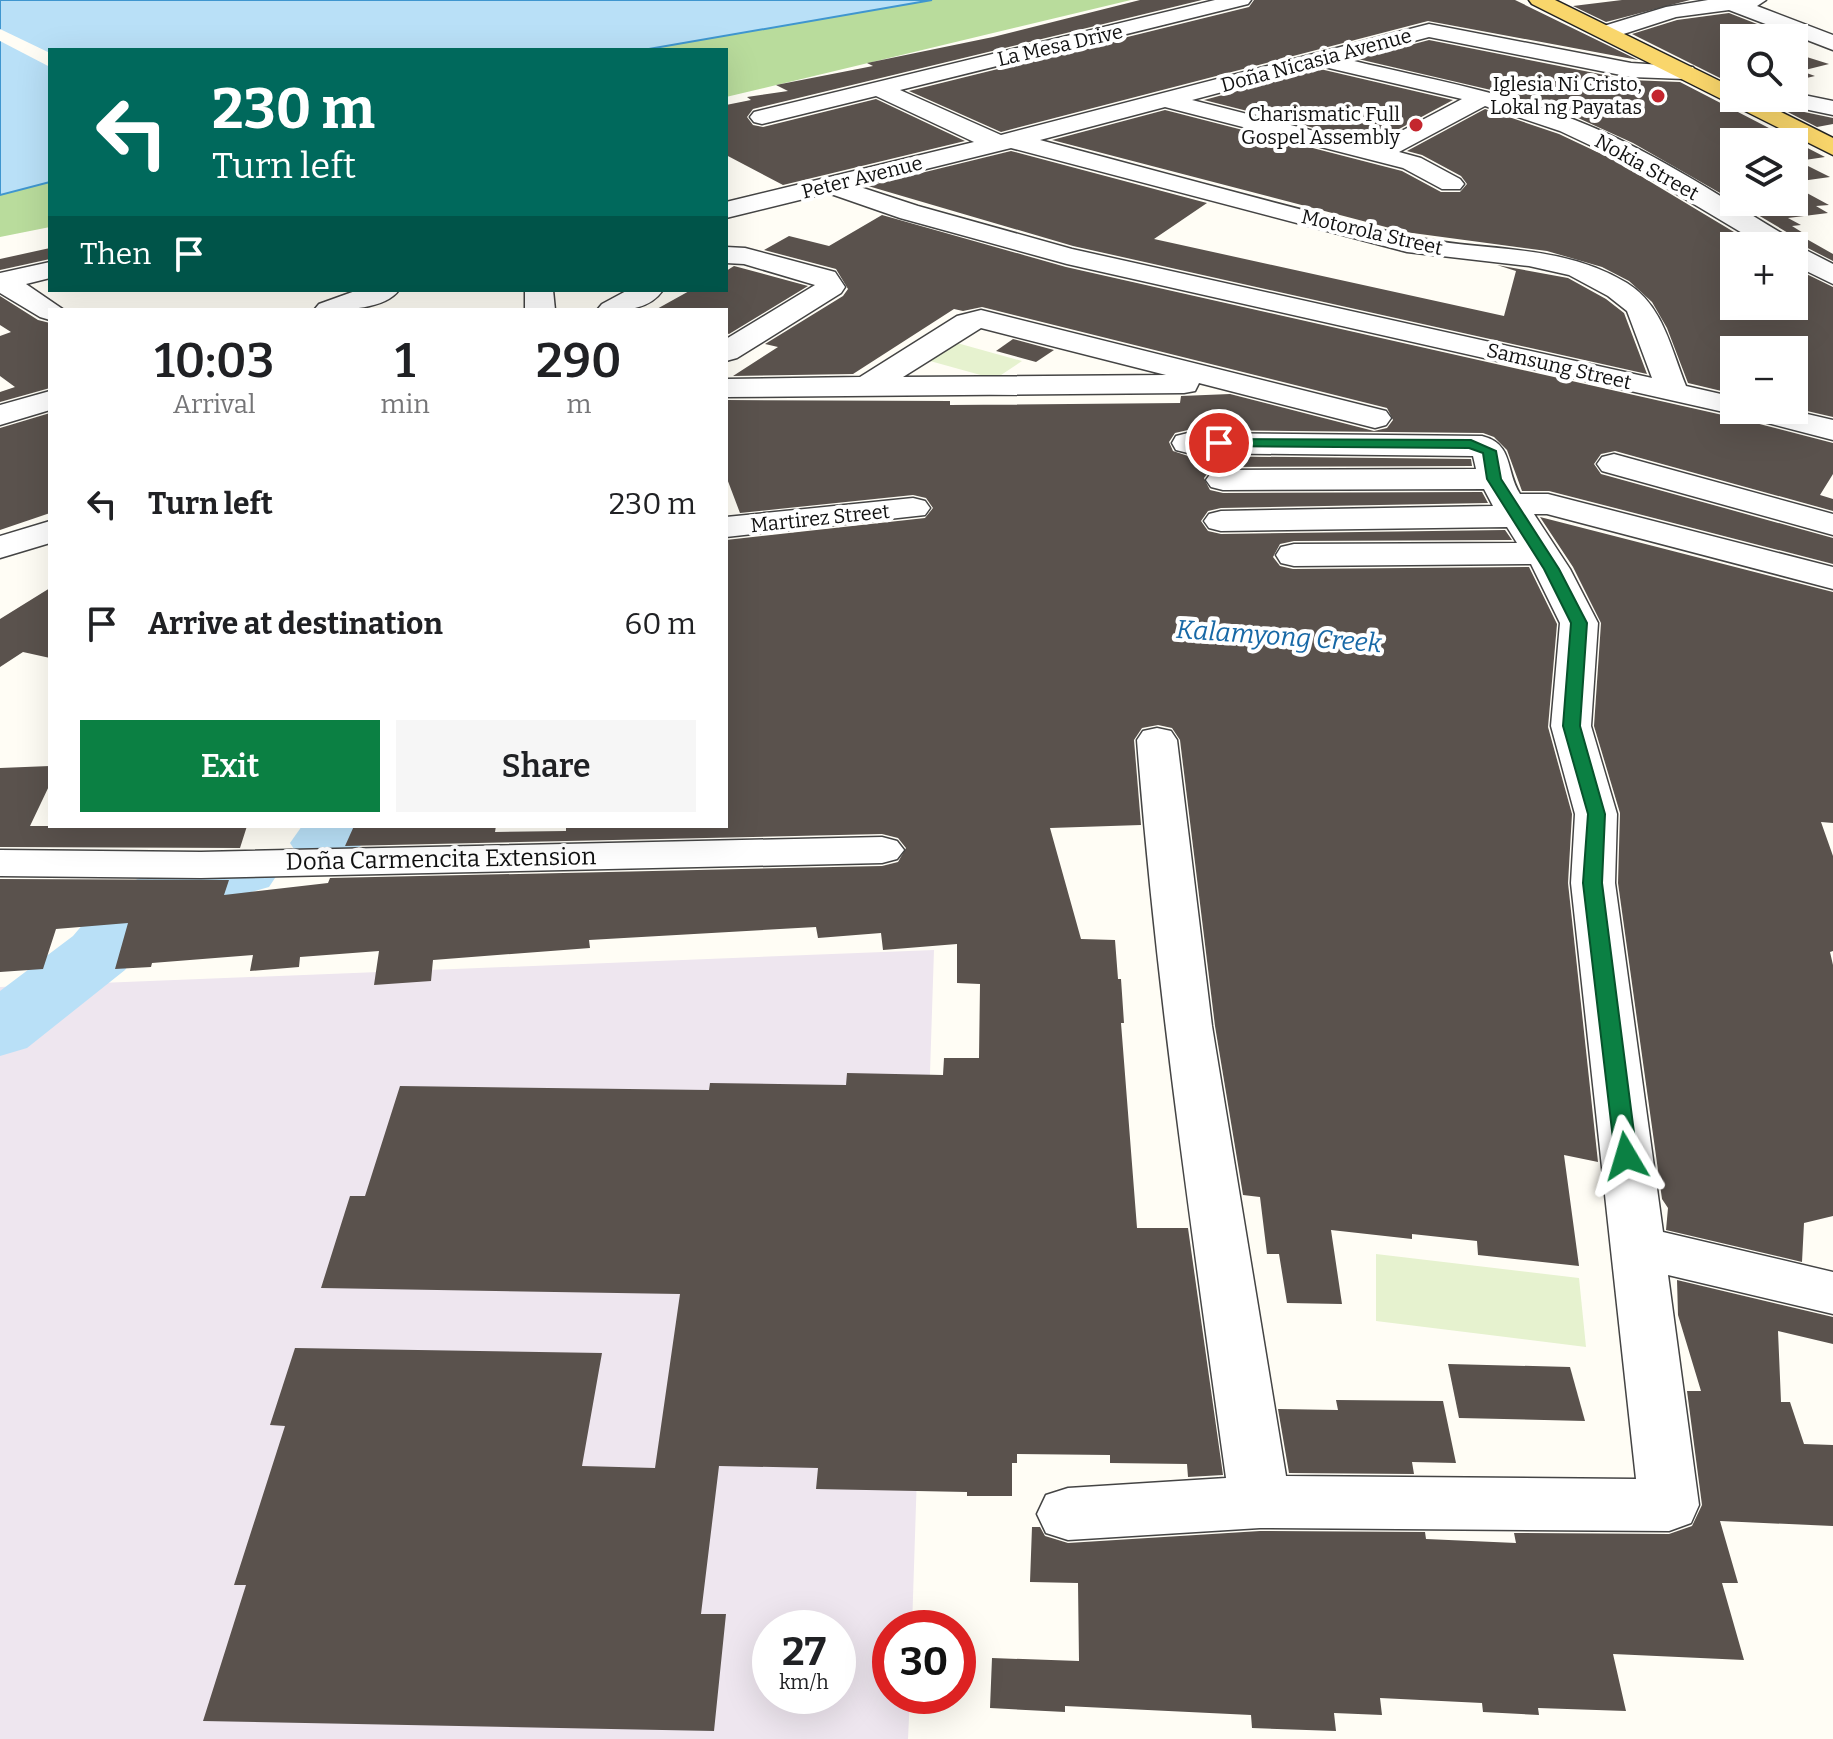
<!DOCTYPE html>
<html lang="en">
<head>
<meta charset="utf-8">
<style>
	:root { --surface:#fff; --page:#f6f6f6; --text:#202124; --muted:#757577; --accent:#0b8043 }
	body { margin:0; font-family:Bitter,serif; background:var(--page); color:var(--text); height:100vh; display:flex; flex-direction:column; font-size:30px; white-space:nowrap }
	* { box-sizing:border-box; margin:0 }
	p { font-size:26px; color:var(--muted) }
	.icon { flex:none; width:44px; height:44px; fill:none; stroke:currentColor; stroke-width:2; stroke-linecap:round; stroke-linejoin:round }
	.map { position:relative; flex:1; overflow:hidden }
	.panel { position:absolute; left:48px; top:308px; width:680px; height:520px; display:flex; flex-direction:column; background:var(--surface); border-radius:0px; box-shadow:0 8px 32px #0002 }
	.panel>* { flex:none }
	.banner { position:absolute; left:48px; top:48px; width:680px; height:244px; border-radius:0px; box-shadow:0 8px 32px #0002; background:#00695c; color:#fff; overflow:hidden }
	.controls { position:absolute; left:1720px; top:24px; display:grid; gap:16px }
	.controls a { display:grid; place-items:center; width:88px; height:88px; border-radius:0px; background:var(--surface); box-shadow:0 8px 32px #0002; font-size:40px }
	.speed { position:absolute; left:752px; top:1610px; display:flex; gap:16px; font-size:40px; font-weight:700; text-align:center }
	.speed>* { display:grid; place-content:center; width:104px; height:104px; border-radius:50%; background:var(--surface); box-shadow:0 8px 32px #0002; line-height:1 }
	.speed small { font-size:20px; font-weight:400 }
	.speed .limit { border:12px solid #d22; background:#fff; color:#111 }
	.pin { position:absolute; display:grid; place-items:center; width:68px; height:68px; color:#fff; margin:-34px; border:4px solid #fff; border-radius:50%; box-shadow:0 2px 8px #0007 }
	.me { position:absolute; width:88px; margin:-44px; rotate:353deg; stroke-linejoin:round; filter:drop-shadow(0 0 6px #0008) }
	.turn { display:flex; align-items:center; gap:28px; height:168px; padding:0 32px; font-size:36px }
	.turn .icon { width:104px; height:104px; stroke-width:2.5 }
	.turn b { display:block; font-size:56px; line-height:68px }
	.then { display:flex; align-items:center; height:76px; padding:0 32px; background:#0003; gap:16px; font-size:30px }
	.eta { display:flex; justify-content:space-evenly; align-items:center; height:136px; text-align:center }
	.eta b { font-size:48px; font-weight:600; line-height:56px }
	.cta { display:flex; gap:16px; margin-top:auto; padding:16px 32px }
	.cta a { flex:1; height:92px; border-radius:0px; background:var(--accent); color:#fff; font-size:32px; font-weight:600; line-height:92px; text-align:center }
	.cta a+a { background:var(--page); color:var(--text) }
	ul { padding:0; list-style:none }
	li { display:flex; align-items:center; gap:24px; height:120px; padding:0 32px }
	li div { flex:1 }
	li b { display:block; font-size:30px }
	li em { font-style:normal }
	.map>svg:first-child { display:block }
</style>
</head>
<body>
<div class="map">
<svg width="1833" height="1739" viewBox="0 0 1833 1739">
	<rect width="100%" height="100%" fill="#fffdf5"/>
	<!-- industrial -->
	<path fill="#eee6ef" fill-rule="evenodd" d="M934,950L912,1628H890V1696H910L908,1739H0V987ZM770,1628H838V1696H770Z"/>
	<!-- forest -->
	<g fill="#b9dc9c">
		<path d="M932,0H1131L726,97V50H643Z"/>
		<path d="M50,182V227L0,237V195Z"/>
	</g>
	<!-- pitch -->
	<g fill="#e6f2cf">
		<path d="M957,343L1022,361L995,379L930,361Z"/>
		<path d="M1376,1254L1579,1278L1586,1347L1376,1321Z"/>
	</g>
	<!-- water -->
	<path fill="#b9e0f7" stroke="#3f96cf" stroke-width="2" d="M0,0H932L643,50H50V182L0,195Z"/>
	<!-- pier -->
	<path fill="#fffdf5" d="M0,29L50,53V67L0,41Z"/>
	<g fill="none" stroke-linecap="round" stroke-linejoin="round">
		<!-- river -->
		<g fill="#b9e0f7" fill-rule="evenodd">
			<path d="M302,826H376C353,859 339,868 300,858L290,843Z"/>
			<path d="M244,850L269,857L279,872L269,887L192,909L161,923L125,970L27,1048L0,1056V991L73,936L111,891L142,877Z"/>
		</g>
	</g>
	<!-- building -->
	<g fill="#5a524d">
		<path d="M1140,0H1202L753,109L747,117L753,125L763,127L876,99L965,141L783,185L726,155V105L751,100L747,97L788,91L776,85L873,66L867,63L993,37Z"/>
		<path d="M1254,0H1515L1638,60L1428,21L1001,132L909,91L1249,7Z"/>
		<path d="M1622,0H1690L1606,22L1573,6Z"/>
		<path d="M1729,13L1790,37L1734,38V85L1632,34L1677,20Z"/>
		<path d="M1429,40L1630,80L1680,82L1825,157L1798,161L1830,177L1794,182V142H1734V201L1633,143L1576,117L1491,90L1358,59Z"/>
		<path d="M1794,53L1829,64L1801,71L1815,76L1794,81Z"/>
		<path d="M1320,69L1453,100L1373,143L1204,100Z"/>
		<path d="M1776,106L1833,118V124L1817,127Z"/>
		<path d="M1485,109L1559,134L1614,160L1754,244L1734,246V306H1794V268L1833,287V417L1794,408V350H1734V394L1688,383L1667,328L1652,302L1629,281L1602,267L1547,251L1405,232L1052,140L1165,110L1402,171L1441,192H1460L1467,184L1461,176L1422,155L1407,151Z"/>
		<path d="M1011,151L1207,203L1154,239L1504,316L1516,271L1497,265L1568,278L1606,299L1624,313L1647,374L1073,246L868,186Z"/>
		<path d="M1794,186L1829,205L1816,206L1828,213L1788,218L1801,225L1792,226L1808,236L1803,237L1833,254V261L1798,243L1795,237L1736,202H1794Z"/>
		<path d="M882,215L1066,267L1736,418L1833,443V474L1820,495L1833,499V511L1615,451L1601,454L1594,464L1601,474L1833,538V564L1549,491H1522L1507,450L1494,437L1483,433L1188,430L1175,433L1169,442L1173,451L1188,456L1471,459L1472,466L1222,467L1210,470L1204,478L1210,490L1223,493L1482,492L1488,503L1221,508L1208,511L1201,521L1208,531L1221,534L1505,530L1512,540L1294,541L1280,544L1273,557L1280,566L1293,569L1529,567L1557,624L1548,727L1572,814L1568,883L1598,1162L1564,1155L1579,1266L1478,1255L1477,1241L1412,1234V1239L1331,1230L1342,1304L1287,1303L1279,1254H1267L1260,1197L1243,1195L1215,1026L1180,740L1172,728L1158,725L1142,728L1134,740L1141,825L1050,828L1081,939L1115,940L1118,979H1121L1124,1023H1121L1137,1228H1188L1223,1475L1188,1477L1187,1464L1110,1463V1455L1017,1454V1463H1012V1496H967V1492L816,1489L818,1468L719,1466L701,1614H726L714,1731L203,1721L246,1585H234L285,1426L270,1425L295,1348L602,1353L582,1466L655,1468L680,1294L321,1288L350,1196H365L400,1086L709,1090L710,1083L846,1085L847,1073L943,1075L944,1058H979L980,984L957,983V944L883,950L881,933L818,938L816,927L589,940L590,948L433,960L431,981L374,985L379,951L300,957L299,967L250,971L253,955L152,963L151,967L115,969L128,923L56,929L43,969L0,972V879L229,880L224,895L328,883L330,878L882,866L898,862L906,848L898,838L882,834L345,846L354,826H496L495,832L566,831V826H726V540L925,518L933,508L926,498L913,495L740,513L726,476V400L950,401V405L1180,403L1181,396L1230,394L1374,431L1387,428L1393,420L1387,408L982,307L963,311L954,309L853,374L733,376L778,347L765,344L843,296L848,289L836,269L764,250L789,236L829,246Z"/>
		<path d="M50,248V259L0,270V259Z"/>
		<path d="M734,266L808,286L729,334L726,333V310H655L691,290H726V271Z"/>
		<path d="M0,296L38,320L50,323V388L0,402V392L15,387L0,376V336L11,332L0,325Z"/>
		<path d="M1013,339L1054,350L1036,362L996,351Z"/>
		<path d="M50,413V513L0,530V428Z"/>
		<path d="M1540,517L1833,592V823L1821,822L1833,856V951L1830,952L1833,965V1216L1804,1223L1802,1262L1666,1230L1668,1208L1662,1199L1618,883L1620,813L1594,726L1601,623L1573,567Z"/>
		<path d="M50,588V658L23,652L0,667V619Z"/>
		<path d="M50,766V784L30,826H247L240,848L0,847V768Z"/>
		<path d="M1677,1280L1833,1317V1344L1778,1331L1781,1402H1790L1804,1444L1833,1445V1526L1720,1521L1738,1583H1722L1744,1660L1613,1654L1626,1711L1538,1708L1539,1715L1483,1712L1482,1703L1380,1698L1382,1715L1334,1713L1336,1731L1252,1728L1251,1715L1065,1706V1712L990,1708L992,1658L1079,1661L1078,1583L1030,1582L1032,1527H1040L1045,1536L1068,1543L1260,1531L1425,1532L1426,1539L1516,1543L1514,1533L1669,1534L1692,1526L1702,1505L1687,1391H1701L1678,1315Z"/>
		<path d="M1448,1364L1570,1367L1585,1421L1459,1418Z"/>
		<path d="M1336,1400L1443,1401L1456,1463L1412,1462L1414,1474L1289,1473L1278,1409L1338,1410Z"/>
	</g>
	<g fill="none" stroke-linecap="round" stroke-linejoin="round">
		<defs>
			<g id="minor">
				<path d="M1215,0H1251L1248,4L900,90L1001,135L1429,24L1631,63L1693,67L1696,72L1693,77L1685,79L1631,77L1429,37L1346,59C1423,78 1501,91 1575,120C1652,150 1722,198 1793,240L1796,245L1833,264V284L1794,265V246H1764L1615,157L1560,131L1485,106L1399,152L1421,158L1460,179L1464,184L1460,189H1442L1403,168L1165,107L1040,140C1161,172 1282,206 1404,235C1479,253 1558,241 1627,283C1663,305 1671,349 1686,386L1734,397V410H1790L1833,420V440L1737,415L1067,264L900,218L828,193L726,218V202L974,142L876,96L762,124L754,122L750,117L754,112ZM1320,66L1462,99L1373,146L1192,100ZM1011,148L1407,252L1529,266L1569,275L1608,296L1627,311L1652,378L1072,249L918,206L857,186Z"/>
				<path d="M1708,0H1766L1757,6L1833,35V50L1729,10L1676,17L1605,40L1594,33L1597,28L1666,7Z"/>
				<path d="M1794,93L1833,101V115L1776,103L1772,98H1794Z"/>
				<path d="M726,247L745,248L835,272L845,287L841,293L737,358L726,361V339L815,285L744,264L726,263Z"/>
				<path d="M50,262V278L26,284L64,310H50V320L40,317L0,293V273Z"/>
				<path d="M358,290H399C384,311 338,310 314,310L319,304Z"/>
				<path d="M525,290H553L555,310H525Z"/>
				<path d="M628,290H663C648,312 621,310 597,310L602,304Z"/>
				<path d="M981,310L1386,411L1391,418L1386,425L1375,428L1199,383L1195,391L1184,393L726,397V379L860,377L957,316ZM981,328L1166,375L903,377Z"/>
				<path d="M50,391V410L0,425V405Z"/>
				<path d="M1188,433L1482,436C1514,444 1505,470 1520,494H1548L1833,567V589L1547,514H1534L1570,569L1598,623L1591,726L1617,814L1615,883L1663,1232L1833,1272V1314L1668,1275L1699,1505L1691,1523L1669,1531L1260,1528L1068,1540L1046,1533L1037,1514L1046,1495L1068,1488L1226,1478C1192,1232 1156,987 1137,740L1143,731L1157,728L1171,731L1177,740L1212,1026L1286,1476L1636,1479L1571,883L1575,814L1551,726L1560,623L1531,564L1294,566L1281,563L1276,555L1281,547L1294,544L1517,543L1507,527L1221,531L1209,528L1204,521L1209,514L1221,511L1493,506L1484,489L1223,490L1211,487L1206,480L1211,473L1223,470L1476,469L1473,456L1188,453L1176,450L1172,443L1176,436Z"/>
				<path d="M1614,454L1833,514V535L1602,471L1597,464L1602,457Z"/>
				<path d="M913,498L925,501L930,508L925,515L726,537V517Z"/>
				<path d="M50,521V543L0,558V536Z"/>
				<path d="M882,837L897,841L904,850L897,859L882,863L201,878L0,876V850L201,852Z"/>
			</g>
			<path id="major" d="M1529,0H1555L1734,88V98H1753L1833,138V155L1532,4Z"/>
		</defs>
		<!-- minor casing -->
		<use href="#minor" stroke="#444" stroke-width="3"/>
		<!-- major casing -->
		<use href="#major" stroke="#222" stroke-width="3"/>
		<!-- minor -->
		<use href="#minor" fill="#fff" fill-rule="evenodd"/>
		<!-- major -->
		<use href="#major" fill="#f9d66b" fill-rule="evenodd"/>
	</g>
	<!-- route -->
	<path fill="#0b8043" stroke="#07532c" stroke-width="2" d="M1219,439L1471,440L1496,451L1501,479L1559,569L1587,623L1580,726L1605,814L1602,883L1637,1156L1634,1161H1618L1615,1156L1583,883L1588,814L1563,726L1571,623L1544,569L1487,479L1483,453L1469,448L1215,446L1213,443Z"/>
	<!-- markers -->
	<g fill="#c4262e" stroke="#fff" stroke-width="3">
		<circle cx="1658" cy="96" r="8"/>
		<circle cx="1416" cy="125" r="8"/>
	</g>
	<g text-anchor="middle" stroke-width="8" stroke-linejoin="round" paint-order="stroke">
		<!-- far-street labels -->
		<g font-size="20" fill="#111" stroke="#fff">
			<text transform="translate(1060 45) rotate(-13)" y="7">La Mesa Drive</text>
			<text transform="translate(1316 60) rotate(-15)" y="7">Doña Nicasia Avenue</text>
			<text transform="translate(1647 167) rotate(29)" y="7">Nokia Street</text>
			<text transform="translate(862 177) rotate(-14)" y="7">Peter Avenue</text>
			<text transform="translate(1372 232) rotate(13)" y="7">Motorola Street</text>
			<text transform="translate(1559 366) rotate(13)" y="7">Samsung Street</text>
			<text transform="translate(820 518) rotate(-6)" y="7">Martirez Street</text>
		</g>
		<!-- far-poi labels -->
		<g font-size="20" fill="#111" stroke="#fff" text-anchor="end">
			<text x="1642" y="91">Iglesia Ni Cristo,<tspan x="1642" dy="23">Lokal ng Payatas</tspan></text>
			<text x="1400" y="121">Charismatic Full<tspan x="1400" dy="23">Gospel Assembly</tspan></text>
		</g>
		<!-- street labels -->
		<g font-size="24" fill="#111" stroke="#fff">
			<text transform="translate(441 859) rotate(-1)" y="8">Doña Carmencita Extension</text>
		</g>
		<!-- water labels -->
		<g font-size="26" font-style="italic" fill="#1768a6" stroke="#fff">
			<text transform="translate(1279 636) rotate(4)" y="9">Kalamyong Creek</text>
		</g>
	</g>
</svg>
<div class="controls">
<a><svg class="icon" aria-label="search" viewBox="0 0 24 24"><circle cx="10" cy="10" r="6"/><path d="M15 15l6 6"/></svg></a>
<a><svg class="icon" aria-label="layers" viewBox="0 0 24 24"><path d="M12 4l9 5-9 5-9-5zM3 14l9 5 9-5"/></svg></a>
<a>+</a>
<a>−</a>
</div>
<div class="speed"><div>27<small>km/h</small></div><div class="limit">30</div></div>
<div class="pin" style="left:1219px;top:443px;background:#d93025"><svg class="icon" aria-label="arrive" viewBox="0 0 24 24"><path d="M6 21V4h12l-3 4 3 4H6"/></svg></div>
<svg class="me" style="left:1626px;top:1156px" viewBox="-20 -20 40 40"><path d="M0-17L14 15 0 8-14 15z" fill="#0b8043" stroke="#fff" stroke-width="4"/></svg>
<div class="banner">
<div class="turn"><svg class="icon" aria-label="left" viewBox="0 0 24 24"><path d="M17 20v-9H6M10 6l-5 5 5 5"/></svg><div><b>230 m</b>Turn left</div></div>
<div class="then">Then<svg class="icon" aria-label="arrive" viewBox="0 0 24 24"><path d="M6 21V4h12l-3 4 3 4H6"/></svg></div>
</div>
<section class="panel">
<div class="eta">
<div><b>10:03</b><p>Arrival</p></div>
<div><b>1</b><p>min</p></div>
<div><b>290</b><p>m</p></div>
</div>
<ul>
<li><svg class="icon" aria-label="left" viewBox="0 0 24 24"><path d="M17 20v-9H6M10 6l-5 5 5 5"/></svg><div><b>Turn left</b></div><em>230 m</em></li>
<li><svg class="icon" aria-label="arrive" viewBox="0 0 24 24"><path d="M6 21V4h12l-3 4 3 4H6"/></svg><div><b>Arrive at destination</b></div><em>60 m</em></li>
</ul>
<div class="cta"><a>Exit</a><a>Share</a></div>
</section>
</div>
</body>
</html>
